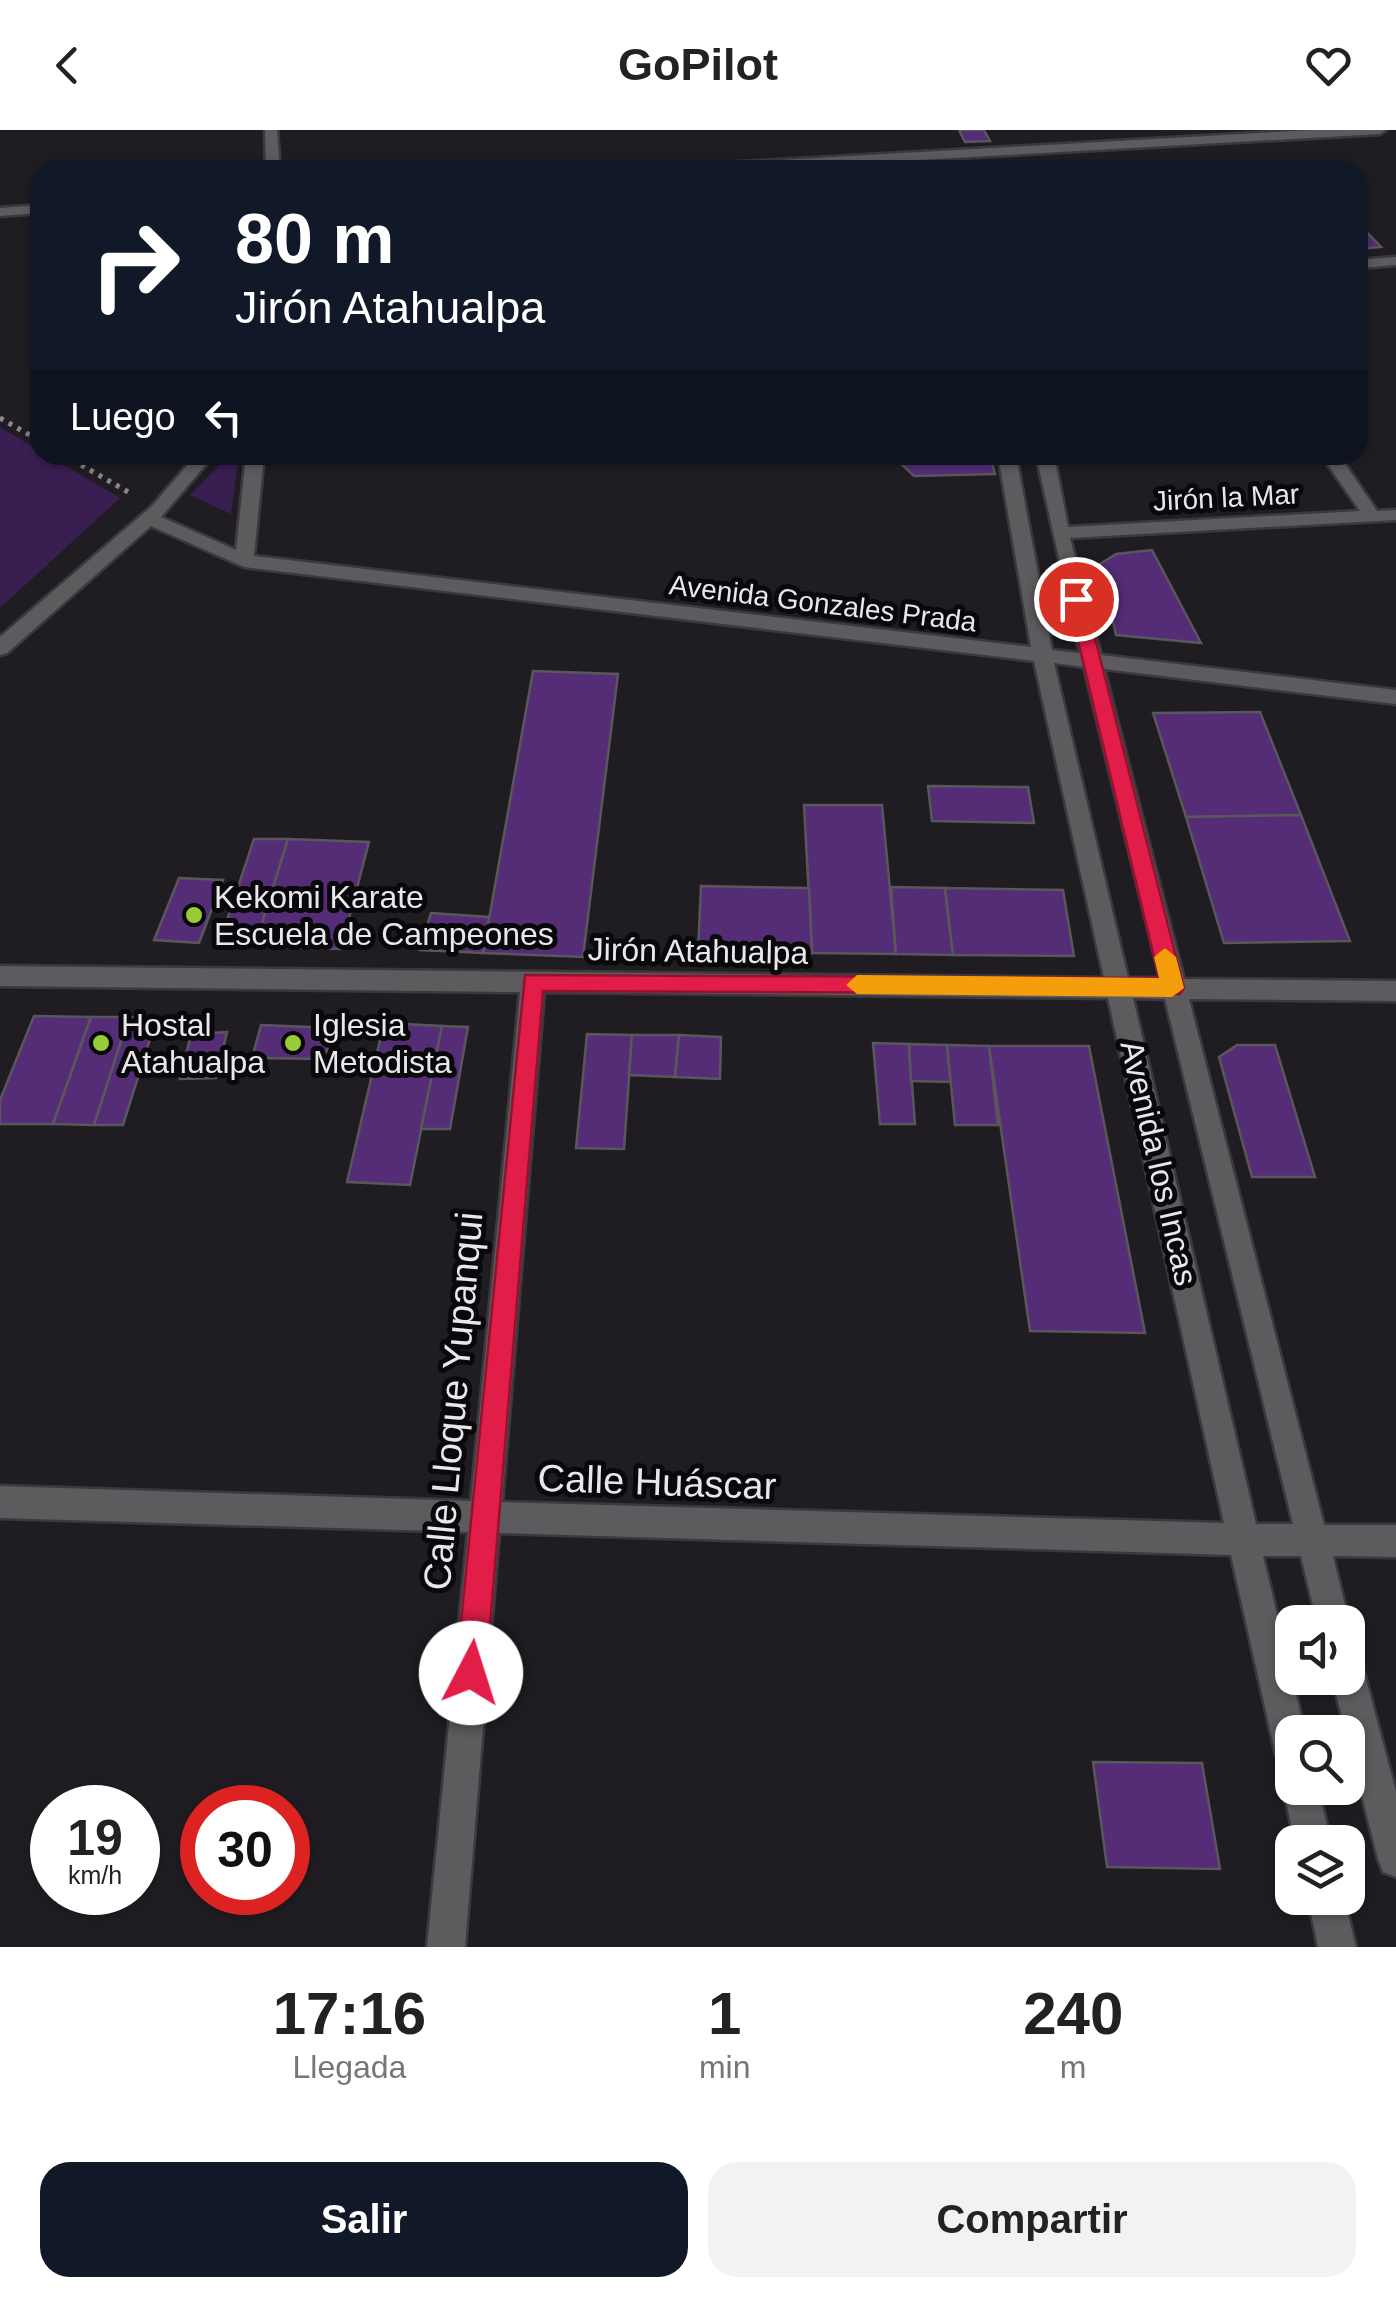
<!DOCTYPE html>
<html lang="es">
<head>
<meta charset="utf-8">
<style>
	:root { --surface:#fff; --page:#f2f2f2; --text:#222; --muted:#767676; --accent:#111827 }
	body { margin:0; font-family:Helvetica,sans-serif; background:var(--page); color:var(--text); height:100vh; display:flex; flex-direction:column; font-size:38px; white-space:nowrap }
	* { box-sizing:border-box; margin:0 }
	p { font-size:32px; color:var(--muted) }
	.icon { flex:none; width:55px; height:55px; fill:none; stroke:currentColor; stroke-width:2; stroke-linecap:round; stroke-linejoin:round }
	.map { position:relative; height:1817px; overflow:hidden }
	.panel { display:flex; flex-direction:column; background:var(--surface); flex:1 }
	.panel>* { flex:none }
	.hud { position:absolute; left:30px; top:30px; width:1338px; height:305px; border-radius:30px; box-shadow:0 2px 8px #0004; background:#111827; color:#fff; overflow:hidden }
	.fabs { position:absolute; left:1275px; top:1475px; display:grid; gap:20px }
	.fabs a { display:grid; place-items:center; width:90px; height:90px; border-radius:20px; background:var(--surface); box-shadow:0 2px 8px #0004; font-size:50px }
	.speed { position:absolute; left:30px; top:1655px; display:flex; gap:20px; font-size:50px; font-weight:700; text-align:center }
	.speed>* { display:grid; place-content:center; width:130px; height:130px; border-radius:50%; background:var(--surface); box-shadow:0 2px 8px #0004; line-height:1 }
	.speed small { font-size:25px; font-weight:400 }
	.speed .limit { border:15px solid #d22; background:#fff; color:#111 }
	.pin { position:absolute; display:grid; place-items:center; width:85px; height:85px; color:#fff; margin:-42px; border:5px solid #fff; border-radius:50%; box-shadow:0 2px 10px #0007 }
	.me { position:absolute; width:110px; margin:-55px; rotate:5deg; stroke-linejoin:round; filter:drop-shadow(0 0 8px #0008) }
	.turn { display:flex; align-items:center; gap:35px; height:210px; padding:0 40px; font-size:45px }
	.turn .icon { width:130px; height:130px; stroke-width:2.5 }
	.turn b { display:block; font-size:70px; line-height:85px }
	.then { display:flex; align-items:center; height:95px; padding:0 40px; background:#0003; gap:20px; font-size:38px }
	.eta { display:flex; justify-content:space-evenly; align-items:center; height:170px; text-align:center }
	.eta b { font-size:60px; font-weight:700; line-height:70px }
	.action { display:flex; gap:20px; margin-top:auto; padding:20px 40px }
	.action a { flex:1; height:115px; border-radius:30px; background:var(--accent); color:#fff; font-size:40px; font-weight:700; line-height:115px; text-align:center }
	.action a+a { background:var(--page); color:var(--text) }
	header { display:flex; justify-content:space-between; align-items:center; height:130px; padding:0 40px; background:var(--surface); font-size:45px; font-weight:700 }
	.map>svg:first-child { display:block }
</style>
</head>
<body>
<header><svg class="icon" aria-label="back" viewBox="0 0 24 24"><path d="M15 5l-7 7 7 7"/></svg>GoPilot<svg class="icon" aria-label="heart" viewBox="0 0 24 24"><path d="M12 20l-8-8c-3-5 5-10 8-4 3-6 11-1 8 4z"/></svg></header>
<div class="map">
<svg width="1396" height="1817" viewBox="0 0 1396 1817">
	<rect width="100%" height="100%" fill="#1f1d22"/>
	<!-- green -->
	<g fill="#391e51">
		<path d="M0,297L40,321V325H47L120,368L0,478Z"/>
		<path d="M229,325H239L231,384L190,365Z"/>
	</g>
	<!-- building -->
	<g fill="#552d77" stroke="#59565c" stroke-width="2.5">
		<path d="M959,0H984L990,11L965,12Z"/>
		<path d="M1358,93L1381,117L1358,119Z"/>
		<path d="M892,325H990L995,344L914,346Z"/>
		<path d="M1152,420L1201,513L1116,505L1100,434L1116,424Z"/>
		<path d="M533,541L618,544L583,827L483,823Z"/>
		<path d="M1260,582L1301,685L1186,687L1153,583Z"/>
		<path d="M928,656L1028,657L1034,693L932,691Z"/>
		<path d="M804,675H882L896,824L812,823Z"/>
		<path d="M1301,685L1350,811L1224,813L1186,687Z"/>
		<path d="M254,709H288L255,816L219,814Z"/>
		<path d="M288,709L369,712L341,819L255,816Z"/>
		<path d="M179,748L223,750L199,813L154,810Z"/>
		<path d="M701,756L809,758L812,823L698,822Z"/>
		<path d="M891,757L945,758L953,825L896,824Z"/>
		<path d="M945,758L1063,760L1074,826L953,825Z"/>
		<path d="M431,783L489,787L483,823L420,820Z"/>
		<path d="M34,886L91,887L53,994H0V970Z"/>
		<path d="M91,887H129L94,995L53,994Z"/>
		<path d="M129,887H157L123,995H94Z"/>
		<path d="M384,893L442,896L410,1055L347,1052Z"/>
		<path d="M261,895L333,898L325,929L252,928Z"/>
		<path d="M442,896L468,897L450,999H421Z"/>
		<path d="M227,902L216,948L180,949L191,904Z"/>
		<path d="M587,904L632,905L624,1019L576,1018Z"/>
		<path d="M632,905H679L675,947L629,945Z"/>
		<path d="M679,905L721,907L720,949L675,947Z"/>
		<path d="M873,913L909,914L915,994H880Z"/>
		<path d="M909,914L947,915L951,952L911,951Z"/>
		<path d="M947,915L989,916L998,995H955Z"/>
		<path d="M1237,915H1275L1315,1047H1252L1219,927Z"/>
		<path d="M989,916H1089L1145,1203L1030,1201Z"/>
		<path d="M1093,1632L1202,1633L1220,1739L1107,1737Z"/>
	</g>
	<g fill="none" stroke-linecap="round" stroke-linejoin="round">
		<defs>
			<g id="minor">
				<path d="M265,0H277L280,40H266Z"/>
				<path d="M1312,0H1386L1380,4L742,40H665L672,36Z"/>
				<path d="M40,75V83L0,86V78Z"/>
				<path d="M1396,127V135L1358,138V130Z"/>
				<path d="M196,325H214L161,387L236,420L246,325H264L254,426L1031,517L998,325H1016L1052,520L1080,523L1036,325H1054L1068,397L1360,381L1321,325H1339L1377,381L1396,380V390L1070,408L1101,525L1396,560V574L1104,539L1184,849L1396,851V871L1189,869L1324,1395H1396V1427L1333,1426L1349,1492L1348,1497V1492H1317L1301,1426H1263L1305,1602H1292V1639L1280,1634L1275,1622L1231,1425L499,1403L465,1817H427L468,1402L0,1388V1356L471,1371L520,862L0,856V836L1104,848L1034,531L244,437L151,396L7,523L0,525V507L152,376ZM1054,533L1084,537L1160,848H1128ZM544,862L1108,868L1224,1393L502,1372ZM1133,868L1165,869L1293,1394H1256Z"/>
				<path d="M1348,1529L1360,1534L1365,1546L1396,1662V1747L1383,1742L1378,1729L1332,1548H1348Z"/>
				<path d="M1292,1644V1658H1318L1331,1712H1295L1283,1658Z"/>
				<path d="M1308,1768H1344L1356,1817H1318Z"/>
			</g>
		</defs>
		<!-- minor casing -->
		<use href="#minor" stroke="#3b393e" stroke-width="5"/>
		<!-- path-far1 -->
		<path stroke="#88868b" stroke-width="4" stroke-dasharray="2.5 4" stroke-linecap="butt" d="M0,288L5,291"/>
		<!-- path -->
		<g stroke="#88868b" stroke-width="5" stroke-dasharray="4 6" stroke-linecap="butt">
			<path d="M0,288L40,311"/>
			<path d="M64,325L128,362"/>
		</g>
		<!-- minor -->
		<use href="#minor" fill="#5d5b5e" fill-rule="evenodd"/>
	</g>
	<!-- route -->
	<path fill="#e11d48" stroke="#92132f" stroke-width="2.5" d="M1076,463L1085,469L1184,858L1180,864L543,861L486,1543L482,1554L471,1559L460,1554L456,1543L525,845L1159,848L1068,469Z"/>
	<!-- slow -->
	<path fill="#f59e0b" d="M1165,818L1176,827L1184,858L1172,867L857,864L846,855L857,845L1159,848L1154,827Z"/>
	<!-- markers -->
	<g fill="#99cb36" stroke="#09080a" stroke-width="4">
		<circle cx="194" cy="785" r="10"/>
		<circle cx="101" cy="913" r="10"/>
		<circle cx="293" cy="913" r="10"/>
	</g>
	<g text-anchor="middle" stroke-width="10" stroke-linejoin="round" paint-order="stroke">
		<!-- far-street labels -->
		<g font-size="28" fill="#e9e7eb" stroke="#09080a">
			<text transform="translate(1226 367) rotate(-3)" y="10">Jirón la Mar</text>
			<text transform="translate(823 473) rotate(7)" y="10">Avenida Gonzales Prada</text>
		</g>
		<!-- poi labels -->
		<g font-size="32" fill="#e9e7eb" stroke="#09080a" text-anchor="start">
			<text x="214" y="778">Kekomi Karate<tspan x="214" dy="37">Escuela de Campeones</tspan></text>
			<text x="121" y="906">Hostal<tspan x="121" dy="37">Atahualpa</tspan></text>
			<text x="313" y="906">Iglesia<tspan x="313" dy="37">Metodista</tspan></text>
		</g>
		<!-- street labels -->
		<g font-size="32" fill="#e9e7eb" stroke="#09080a">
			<text transform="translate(698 821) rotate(1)" y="11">Jirón Atahualpa</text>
			<text transform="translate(1159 1033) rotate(77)" y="11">Avenida los Incas</text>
		</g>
		<!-- near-street labels -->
		<g font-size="38" fill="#e9e7eb" stroke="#09080a">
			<text transform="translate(453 1271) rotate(-85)" y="13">Calle Lloque Yupanqui</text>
			<text transform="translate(657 1352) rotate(2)" y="13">Calle Huáscar</text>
		</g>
	</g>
</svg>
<div class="fabs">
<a><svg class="icon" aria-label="sound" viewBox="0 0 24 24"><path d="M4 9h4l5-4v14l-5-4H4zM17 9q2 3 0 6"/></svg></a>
<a><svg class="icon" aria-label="search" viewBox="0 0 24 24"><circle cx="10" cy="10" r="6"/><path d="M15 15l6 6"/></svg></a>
<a><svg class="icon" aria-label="layers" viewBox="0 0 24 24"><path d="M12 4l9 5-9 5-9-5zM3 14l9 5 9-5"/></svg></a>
</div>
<div class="speed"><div>19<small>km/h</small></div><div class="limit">30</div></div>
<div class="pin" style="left:1076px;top:469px;background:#d93025"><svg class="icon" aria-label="arrive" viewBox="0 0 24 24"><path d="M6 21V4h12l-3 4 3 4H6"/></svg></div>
<svg class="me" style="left:471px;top:1543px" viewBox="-20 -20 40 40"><circle r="19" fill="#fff"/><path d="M0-13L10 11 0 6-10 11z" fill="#e11d48"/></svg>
<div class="hud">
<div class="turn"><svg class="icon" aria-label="right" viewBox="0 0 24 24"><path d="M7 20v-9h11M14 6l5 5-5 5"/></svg><div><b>80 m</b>Jirón Atahualpa</div></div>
<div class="then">Luego<svg class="icon" aria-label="left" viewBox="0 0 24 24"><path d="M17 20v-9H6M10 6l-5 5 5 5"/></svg></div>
</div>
</div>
<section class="panel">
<div class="eta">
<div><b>17:16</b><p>Llegada</p></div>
<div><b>1</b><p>min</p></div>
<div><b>240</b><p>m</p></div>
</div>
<div class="action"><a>Salir</a><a>Compartir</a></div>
</section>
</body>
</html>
